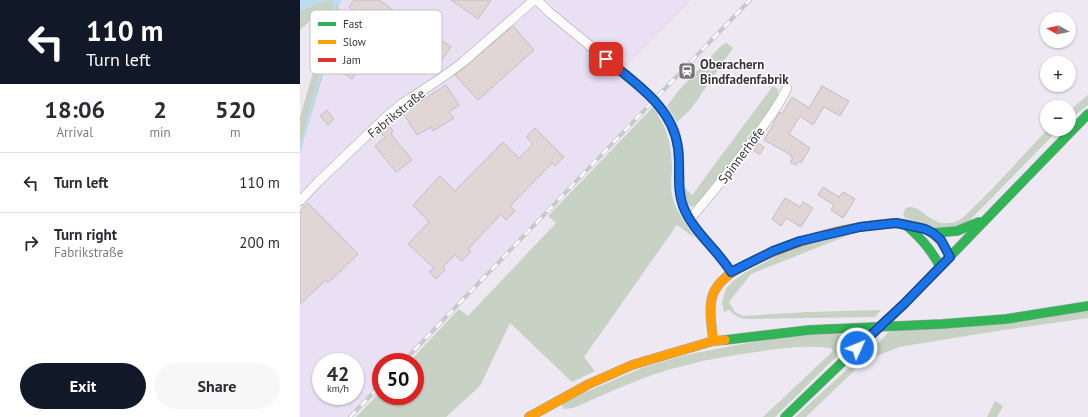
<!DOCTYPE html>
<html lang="en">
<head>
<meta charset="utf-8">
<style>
	:root { --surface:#fff; --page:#f7f7f7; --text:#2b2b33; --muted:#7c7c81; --line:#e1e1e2; --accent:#111827 }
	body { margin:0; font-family:"PT Sans",sans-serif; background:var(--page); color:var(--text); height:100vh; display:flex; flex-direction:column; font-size:15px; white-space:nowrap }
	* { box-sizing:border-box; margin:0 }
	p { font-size:13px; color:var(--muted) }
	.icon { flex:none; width:22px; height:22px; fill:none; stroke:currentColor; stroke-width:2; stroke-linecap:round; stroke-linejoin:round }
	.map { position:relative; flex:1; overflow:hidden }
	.drawer { display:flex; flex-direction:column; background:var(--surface); width:300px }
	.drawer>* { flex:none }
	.guide { background:#111827; color:#fff; overflow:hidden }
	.needle { width:26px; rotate:278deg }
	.buttons { position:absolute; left:740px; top:12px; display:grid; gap:8px }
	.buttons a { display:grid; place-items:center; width:36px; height:36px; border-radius:50%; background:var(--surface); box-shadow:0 1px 3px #0004; font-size:20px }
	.speed { position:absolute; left:12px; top:353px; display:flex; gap:8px; font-size:20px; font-weight:700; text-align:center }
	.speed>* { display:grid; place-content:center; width:52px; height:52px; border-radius:50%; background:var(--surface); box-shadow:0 1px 3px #0004; line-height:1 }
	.speed small { font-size:10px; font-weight:400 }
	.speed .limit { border:6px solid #d22; background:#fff; color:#111 }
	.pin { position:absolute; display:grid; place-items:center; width:34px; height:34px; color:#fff; margin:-17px; border-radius:8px; box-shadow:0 2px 6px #0006 }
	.me { position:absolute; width:44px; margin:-22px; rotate:46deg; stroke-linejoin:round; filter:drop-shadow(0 0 3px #0008) }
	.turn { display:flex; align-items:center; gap:14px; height:84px; padding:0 20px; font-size:18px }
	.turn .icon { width:52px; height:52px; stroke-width:2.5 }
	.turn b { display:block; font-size:28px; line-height:34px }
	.eta { display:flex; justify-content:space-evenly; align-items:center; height:68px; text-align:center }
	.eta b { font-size:24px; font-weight:800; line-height:28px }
	.primary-button { display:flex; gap:8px; margin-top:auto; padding:8px 20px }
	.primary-button a { flex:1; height:46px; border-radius:24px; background:var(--accent); color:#fff; font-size:16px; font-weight:800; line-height:46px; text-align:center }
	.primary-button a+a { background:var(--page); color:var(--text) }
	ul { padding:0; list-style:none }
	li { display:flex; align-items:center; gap:12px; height:60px; padding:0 20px; border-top:1px solid var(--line) }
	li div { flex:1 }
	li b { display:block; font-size:15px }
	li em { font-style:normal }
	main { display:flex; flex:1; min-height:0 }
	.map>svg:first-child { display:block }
</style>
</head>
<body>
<main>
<section class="drawer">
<div class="guide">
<div class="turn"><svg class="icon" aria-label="left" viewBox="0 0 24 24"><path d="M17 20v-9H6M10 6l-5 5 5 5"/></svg><div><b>110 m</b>Turn left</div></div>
</div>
<div class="eta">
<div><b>18:06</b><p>Arrival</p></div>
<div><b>2</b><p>min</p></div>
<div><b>520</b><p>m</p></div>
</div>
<ul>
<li><svg class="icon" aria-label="left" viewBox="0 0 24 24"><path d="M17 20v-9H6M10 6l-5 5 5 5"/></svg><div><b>Turn left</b></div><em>110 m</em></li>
<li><svg class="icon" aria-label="right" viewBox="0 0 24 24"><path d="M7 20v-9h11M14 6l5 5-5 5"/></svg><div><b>Turn right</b><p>Fabrikstraße</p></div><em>200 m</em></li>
</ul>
<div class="primary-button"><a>Exit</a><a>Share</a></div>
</section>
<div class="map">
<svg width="788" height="417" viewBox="0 0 788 417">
	<rect width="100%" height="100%" fill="#ede8f2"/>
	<!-- built -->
	<path fill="#e9e0f3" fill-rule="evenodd" d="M42,0H392L326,67L355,95L100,362H81V382L48,417H0V152L39,22V6ZM21,362H55V396H21Z"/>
	<!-- green -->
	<g fill="#c7d2c4">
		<path d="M29,0L39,6V22L0,152V117L29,18L25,11L19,13L0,30V12L14,4Z"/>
		<path d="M427,43L433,48L391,109L377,122L367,106L379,90L422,45Z"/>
		<path d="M473,86L478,89V101L411,190L397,205L391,207L387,204L384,187L392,195Z"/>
		<path d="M788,95V105L769,120V111Z"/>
		<path d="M353,107C367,129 371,140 372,167C372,176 370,186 372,195C375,210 387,225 395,238L377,225L284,357L295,371L272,382L210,323L180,386L146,417H56L81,391V396H115V362H109L159,309L168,316L256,223L248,216Z"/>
		<path d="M748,129H759L671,219L662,225L639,229L605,218L603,215L605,209C619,200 628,226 648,223C652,223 656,222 660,220C668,214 675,205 682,199C705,176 726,152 748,129Z"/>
		<path d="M554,233L451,274L429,302L435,312L443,316L508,312L581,310L575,317L445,319L436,316L429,310L424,312L422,302L426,289L433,281L446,272L493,248Z"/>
		<path d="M788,310V318L703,330L599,347C584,353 570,358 558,367L506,417H495L565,353L567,354L589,332Z"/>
		<path d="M537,334L552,340L537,354V356L475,417H463L533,351L531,348C504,345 483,348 456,352C433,355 409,359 387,365C347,374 310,392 273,408L264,409L261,403L342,368L386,355L442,344L503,335Z"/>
		<path d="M695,401L703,406L697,417H687Z"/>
	</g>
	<!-- water -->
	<path fill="#bbdbf3" d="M1,0H42L39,6L29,0L14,4L0,12V1Z"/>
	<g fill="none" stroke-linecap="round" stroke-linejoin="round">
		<!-- stream -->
		<path stroke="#bbdbf3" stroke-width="2.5" d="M0,150L35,19L34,10L36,0"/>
	</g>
	<!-- building -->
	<g fill="#e1d5d5" stroke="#c3bdc0">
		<path d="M54,0H79L97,13L84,32L49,7Z"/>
		<path d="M151,0H191L178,19Z"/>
		<path d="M107,24L128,39L132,33L151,47L136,68L96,39Z"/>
		<path d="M213,26L234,50L178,100L155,75Z"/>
		<path d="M49,50L64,60L52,79L36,68Z"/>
		<path d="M146,85L159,105L149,112L154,118L133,131L131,127L117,135L103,113Z"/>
		<path d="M522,86L549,101L540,116L524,107L513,125L500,116L489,134L510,148L501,163L499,161L496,165L490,162L493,158L490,156L491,155L464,140L474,123H473L480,112L482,114L492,97L509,108Z"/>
		<path d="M27,110L34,119L28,125L20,116Z"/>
		<path d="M89,126L93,131L91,134L112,160L96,172L75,146L85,137L81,133Z"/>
		<path d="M235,128L264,157L255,166L252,163L210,206L215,211L206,220L201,214L168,249L171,251L162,261L155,255L143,267L145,270L136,279L129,272L134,268L108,244L129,222L113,205L140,176L155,191L203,142L219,158L233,144L226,137Z"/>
		<path d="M458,143L464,147L460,154L454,151Z"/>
		<path d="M523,187L539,197L543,192L555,199L543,218L531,210L534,205L518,195Z"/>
		<path d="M485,198L500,207L503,202L513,208L501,227L486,218L481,226L472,219Z"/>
		<path d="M8,203L58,254L28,283L26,280L0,304V211Z"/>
	</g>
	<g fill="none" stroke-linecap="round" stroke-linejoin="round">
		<defs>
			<g id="street">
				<path d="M237,0L250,13C271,30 292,47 313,65C334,82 355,97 369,120C383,143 377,169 381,194C382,198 382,202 383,206C393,232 417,249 431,272"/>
				<path d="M0,201L18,182L86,117L103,103L143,77L163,62L234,0"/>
				<path d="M390,219C414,191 437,162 459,132C469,118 480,104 487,88"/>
			</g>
			<g id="fast">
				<path d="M607,226C621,238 632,250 640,267"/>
				<path d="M633,233L657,231L679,222"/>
				<path d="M604,304L788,114"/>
				<path d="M425,340L509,330L642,324L706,319L788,306"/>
				<path d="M485,417L557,348"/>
			</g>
			<g id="slow">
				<path d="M413,341C412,325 407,304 415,290C423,276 437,269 451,262C494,241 546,226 594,223C602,223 620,227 627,230C639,236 644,245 650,257"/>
				<path d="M229,417L289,384L332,365L413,341L425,340"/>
			</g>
		</defs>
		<!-- street casing -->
		<use href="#street" stroke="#a6a2a9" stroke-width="10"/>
		<!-- fast casing -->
		<use href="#fast" stroke="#a6a2a9" stroke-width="10"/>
		<!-- slow casing -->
		<use href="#slow" stroke="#a6a2a9" stroke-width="10"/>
		<!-- street -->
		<use href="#street" stroke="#fcfcfd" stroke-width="9"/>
		<!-- fast -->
		<use href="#fast" stroke="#30b455" stroke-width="9"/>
		<!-- slow -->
		<use href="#slow" stroke="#ff9f0a" stroke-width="9"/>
		<defs>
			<g id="rail">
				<path d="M103,362L450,0"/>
				<path d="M50,417L81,385"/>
			</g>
		</defs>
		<!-- rail casing -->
		<use href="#rail" stroke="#c9c8cb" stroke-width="4"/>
		<!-- rail -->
		<use href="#rail" stroke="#fff" stroke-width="2.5" stroke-dasharray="8" stroke-linecap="butt"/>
		<defs>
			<path id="jam-bridge" d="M557,348L604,304"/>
		</defs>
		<!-- jam-bridge casing -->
		<use href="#jam-bridge" stroke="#a6a2a9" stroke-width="10" stroke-linecap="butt"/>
		<!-- jam-bridge -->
		<use href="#jam-bridge" stroke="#e5322d" stroke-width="9"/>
	</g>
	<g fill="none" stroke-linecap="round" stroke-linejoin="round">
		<defs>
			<path id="route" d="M306,59C335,83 373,107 378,148C381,167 376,188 383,206C393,232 417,249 431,272L473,251L500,241L560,227L596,223L625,229L633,233L641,240L650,257L604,304L557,348"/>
		</defs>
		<!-- route casing -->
		<use href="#route" stroke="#114b97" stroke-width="10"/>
		<!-- route -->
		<use href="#route" stroke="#1a73e8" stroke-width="7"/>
	</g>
	<!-- icons -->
	<defs>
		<symbol id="station-square" viewBox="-11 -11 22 22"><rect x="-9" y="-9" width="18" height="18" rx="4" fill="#77737b" stroke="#fff"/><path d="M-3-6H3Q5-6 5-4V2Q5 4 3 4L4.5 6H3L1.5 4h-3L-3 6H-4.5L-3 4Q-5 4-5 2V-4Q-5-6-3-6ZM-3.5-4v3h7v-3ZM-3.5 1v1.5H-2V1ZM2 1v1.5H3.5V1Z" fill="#fff"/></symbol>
	</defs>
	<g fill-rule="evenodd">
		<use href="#station-square" x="377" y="61" width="20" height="20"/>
	</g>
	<g text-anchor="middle" stroke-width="3" stroke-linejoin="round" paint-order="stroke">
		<!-- poi labels -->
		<g font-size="13" font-weight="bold" fill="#38343b" stroke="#fff" text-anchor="start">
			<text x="400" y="69">Oberachern<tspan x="400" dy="15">Bindfadenfabrik</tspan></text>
		</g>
		<!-- street labels -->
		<g font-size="13" fill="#38343b" stroke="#fff">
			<text transform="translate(96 113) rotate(-39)" y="5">Fabrikstraße</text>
			<text transform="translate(441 155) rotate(-53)" y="5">Spinnerhöfe</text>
		</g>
	</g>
	<!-- legend -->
	<rect x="10" y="10" width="132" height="64" rx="6" fill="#fff" stroke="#c3c2c4" stroke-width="1"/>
	<rect x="18" y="22" width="18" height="4" fill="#30b455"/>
	<rect x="18" y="40" width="18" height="4" fill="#ff9f0a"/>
	<rect x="18" y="58" width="18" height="4" fill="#e5322d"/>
	<g font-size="11" fill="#38343b">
		<text x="43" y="28">Fast</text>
		<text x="43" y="46">Slow</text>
		<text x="43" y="64">Jam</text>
	</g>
</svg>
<div class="buttons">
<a><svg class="needle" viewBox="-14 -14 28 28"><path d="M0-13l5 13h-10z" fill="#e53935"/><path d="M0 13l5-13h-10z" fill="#7c7c81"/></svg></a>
<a>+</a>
<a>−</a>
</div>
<div class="speed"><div>42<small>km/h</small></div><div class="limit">50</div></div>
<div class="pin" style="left:306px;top:59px;background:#d93025"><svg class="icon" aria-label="arrive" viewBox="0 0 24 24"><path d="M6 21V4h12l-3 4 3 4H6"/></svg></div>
<svg class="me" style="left:557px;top:348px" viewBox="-20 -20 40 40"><circle r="17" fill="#1a73e8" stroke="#fff" stroke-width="3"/><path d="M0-11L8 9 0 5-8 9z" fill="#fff"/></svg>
</div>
</main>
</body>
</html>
